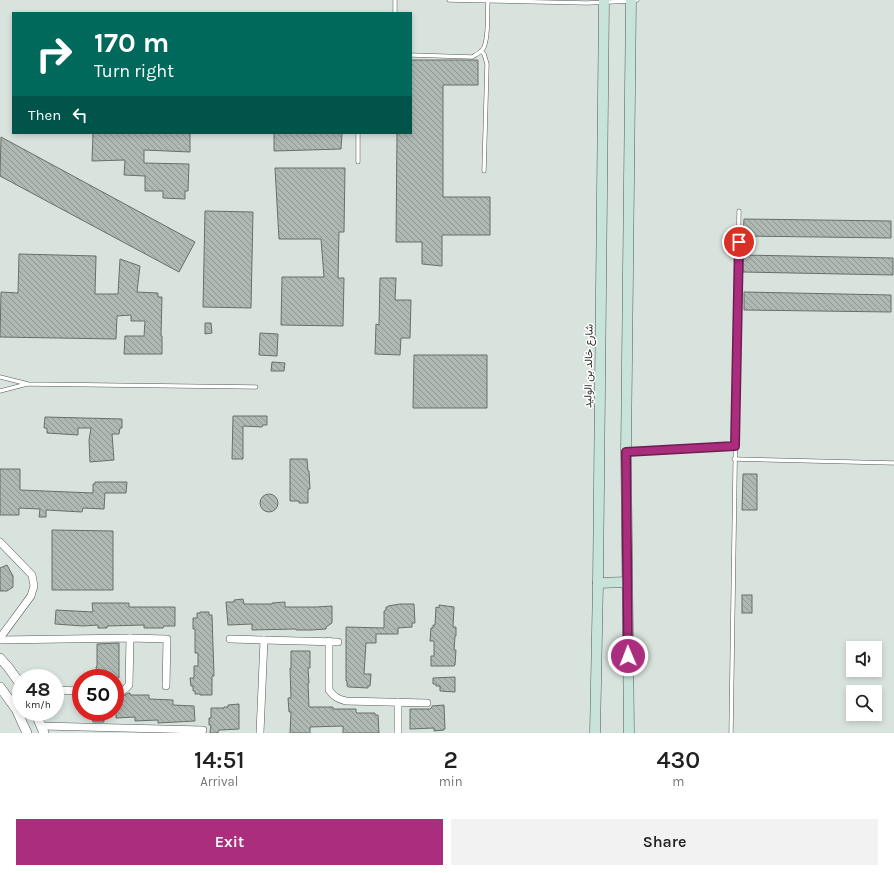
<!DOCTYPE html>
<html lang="en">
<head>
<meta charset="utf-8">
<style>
	:root { --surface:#fff; --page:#f2f2f2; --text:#222; --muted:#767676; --accent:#ab2d7d }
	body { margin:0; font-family:Karla,Vazirmatn,sans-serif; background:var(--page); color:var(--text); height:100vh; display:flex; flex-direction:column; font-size:15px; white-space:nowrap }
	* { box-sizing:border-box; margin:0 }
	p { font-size:13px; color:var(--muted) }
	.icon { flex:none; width:22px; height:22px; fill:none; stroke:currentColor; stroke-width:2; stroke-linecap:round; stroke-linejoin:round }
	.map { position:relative; height:733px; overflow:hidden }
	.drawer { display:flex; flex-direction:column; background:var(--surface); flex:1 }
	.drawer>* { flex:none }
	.banner { position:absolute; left:12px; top:12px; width:400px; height:122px; border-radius:0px; box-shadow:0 2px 6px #0003; background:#00695c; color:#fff; overflow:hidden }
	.controls { position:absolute; left:846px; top:641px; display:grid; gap:8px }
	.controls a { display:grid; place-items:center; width:36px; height:36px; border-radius:0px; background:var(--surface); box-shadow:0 2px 6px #0003; font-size:20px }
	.speed { position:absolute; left:12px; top:669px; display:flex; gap:8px; font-size:20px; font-weight:700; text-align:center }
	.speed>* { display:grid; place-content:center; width:52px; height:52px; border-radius:50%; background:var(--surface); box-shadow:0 2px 6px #0003; line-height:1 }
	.speed small { font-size:10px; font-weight:400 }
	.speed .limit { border:6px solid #d22; background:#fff; color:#111 }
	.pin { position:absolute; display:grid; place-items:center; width:34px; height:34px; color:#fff; margin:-17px; border:2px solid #fff; border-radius:50%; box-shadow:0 1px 4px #0007 }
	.me { position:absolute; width:44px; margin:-22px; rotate:359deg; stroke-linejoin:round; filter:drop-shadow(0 0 3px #0008) }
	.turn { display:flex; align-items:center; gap:14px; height:84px; padding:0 16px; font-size:18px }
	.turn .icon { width:52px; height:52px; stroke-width:2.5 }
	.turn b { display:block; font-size:28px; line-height:34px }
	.then { display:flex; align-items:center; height:38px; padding:0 16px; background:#0003; gap:8px; font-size:15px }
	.eta { display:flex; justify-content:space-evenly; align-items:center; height:68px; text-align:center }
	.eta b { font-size:24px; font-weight:600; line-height:28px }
	.action { display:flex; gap:8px; margin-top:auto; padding:8px 16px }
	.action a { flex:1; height:46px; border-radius:0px; background:var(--accent); color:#fff; font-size:16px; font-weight:600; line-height:46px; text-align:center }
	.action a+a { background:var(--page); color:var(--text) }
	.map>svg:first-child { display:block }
</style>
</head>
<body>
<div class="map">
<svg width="894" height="733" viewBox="0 0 894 733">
	<defs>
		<pattern id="building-back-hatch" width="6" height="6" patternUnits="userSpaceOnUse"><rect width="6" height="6" fill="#afb9b4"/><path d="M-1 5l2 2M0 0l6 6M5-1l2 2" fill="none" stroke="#8f9793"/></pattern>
	</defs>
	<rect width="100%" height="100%" fill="#d9e3de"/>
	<!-- building -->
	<g fill="url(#building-back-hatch)" stroke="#676f6b">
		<path d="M411,60H478V85H443V197H490V235H442V266L422,264V242H396L397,133H411Z"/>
		<path d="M93,133H190V152L144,150V163L189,164L188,191H185V199L163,198V191H145V176L124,175L125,160L92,161Z"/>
		<path d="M274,133H342L341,149L274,151Z"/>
		<path d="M1,137L195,242L179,272L0,176Z"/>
		<path d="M275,168H345L344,232H339L338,278H344L343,326L281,325L282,277H324L321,239H279Z"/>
		<path d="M205,211L253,212L251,308L203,307Z"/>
		<path d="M744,219L891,221V238L743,236Z"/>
		<path d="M19,254L96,256L95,294H118L120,259L140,266L137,292L158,293V297H162L161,336H162V354H124L125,336H144L145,321H131V315L117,316L116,339L0,337L1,292L18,293Z"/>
		<path d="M743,255L893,258V275L743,272Z"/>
		<path d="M380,278H396L395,300H411L410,338H401L400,355L375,354L376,324L379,325Z"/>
		<path d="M744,292L891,295V312L744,310Z"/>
		<path d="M205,323H211L212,333L205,334Z"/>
		<path d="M260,333L278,334L277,356L259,355Z"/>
		<path d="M414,355H487V408H413Z"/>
		<path d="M272,362L285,363L284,371H271Z"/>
		<path d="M233,416H267V425H263L262,427L243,426V459H232Z"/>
		<path d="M45,417L122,419V428H120L119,434H112L114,460L90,462L89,440L91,428H78V435L47,433V428H44Z"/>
		<path d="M290,459H307L308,471H309L310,489H308V503H299V501H290Z"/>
		<path d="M0,469H20V490L93,493V484H95V482H127L126,493H105L104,509L83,508L82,512L46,510V517H39L40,509L19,508V515H0Z"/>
		<path d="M743,474H757V510H742Z"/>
		<circle cx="269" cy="503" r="9"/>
		<path d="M52,530L113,531V590H52Z"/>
		<path d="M7,565L13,576V587L7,591H0V568Z"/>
		<rect x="742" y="595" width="10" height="18"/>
		<path d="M243,599L244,604H272V603L285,602V607H316L332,606V623L326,627V629L311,630H296V629L252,630V624L228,625L226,602H234V600Z"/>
		<path d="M92,603H129V607H175V626H164L163,628H144V625L107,626V628H98V625L83,626L55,624L56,610L93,612Z"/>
		<path d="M400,604H414L415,623H412V627L398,628V634H376V643H366L364,674H371L370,686H368V688L349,687L347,686V681H346V627L384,628V611L386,610V607H388V606Z"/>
		<path d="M439,605L454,607L453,627H456V636H455L454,650H456L455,665L454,666H431V656H434V641H430L431,628H433V625H435L436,607L439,608Z"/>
		<path d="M200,612H209V615H212L214,676H212V695H200V694H195V691H193V686H191L190,678H194V666H198V653H195V629H193V618H197V613H200Z"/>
		<path d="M119,643V678H97L96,667L97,666V644Z"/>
		<path d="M291,651H310V668H308L309,683H308L309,707H333V709H356V712L357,713H375V715H378L379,733H343V726L310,727V733H290L291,712H289L288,698H291L290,668H291Z"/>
		<path d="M455,677V692L440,691V686H436V684H433V678Z"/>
		<path d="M129,693H130V695H149V699L173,700V705L194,706L195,721L158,723V720L135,721V717L116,718V697L123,696Z"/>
		<path d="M239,704V729L220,730L218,731V733H210L211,725H209V718H211V708H224V707H228V705Z"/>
		<path d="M444,705L445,729H443L444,730L434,731V728L410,729V709H430L432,707V706Z"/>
		<path d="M91,712H104V722H93Z"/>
	</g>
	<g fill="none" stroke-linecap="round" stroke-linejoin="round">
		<defs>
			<g id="service">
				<path d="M449,0L587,3L631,1L637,0"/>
				<path d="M395,13V0"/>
				<path d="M481,51L484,54L487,64L484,171"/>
				<path d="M411,55L472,57C477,54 482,52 484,47C489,36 487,14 488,1"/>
				<path d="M358,162V133"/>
				<path d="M0,377L28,384L256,387"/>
				<path d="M0,391L27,384"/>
				<path d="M627,452L735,446"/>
				<path d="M734,459L894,463"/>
				<path d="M731,733L739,211"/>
			</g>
			<g id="minor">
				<path d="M0,542L32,575L34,586L31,596L0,638"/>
				<path d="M230,639L338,642"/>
				<path d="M0,640L130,638L167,639L166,686"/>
				<path d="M329,641V690C334,697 338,699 346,701L427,703"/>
				<path d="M55,690L81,691"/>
				<path d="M115,692C122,692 125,690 129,685L130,638"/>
				<path d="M42,726L203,730"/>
				<path d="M260,733L264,640"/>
				<path d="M398,733V702"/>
			</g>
			<g id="tertiary">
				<path d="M0,658L8,667L21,685"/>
				<path d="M0,687L16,709L27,733"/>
				<path d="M35,712L44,733"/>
			</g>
			<g id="secondary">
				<path d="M598,583L627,582"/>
				<path d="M595,733L598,583L604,0"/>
				<path d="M629,733L626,452L631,0"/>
			</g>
		</defs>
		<!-- service casing -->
		<use href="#service" stroke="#535b57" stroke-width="4.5"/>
		<!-- minor casing -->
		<use href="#minor" stroke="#535b57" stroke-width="8"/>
		<!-- tertiary casing -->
		<use href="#tertiary" stroke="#535b57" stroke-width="10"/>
		<!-- secondary casing -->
		<use href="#secondary" stroke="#535b57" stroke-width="11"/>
		<!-- service -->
		<use href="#service" stroke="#fff" stroke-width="3.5"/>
		<!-- minor -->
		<use href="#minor" stroke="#fff" stroke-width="7"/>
		<!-- tertiary -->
		<use href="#tertiary" stroke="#fff" stroke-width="9"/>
		<!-- secondary -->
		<use href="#secondary" stroke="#c8e4da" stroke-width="10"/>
	</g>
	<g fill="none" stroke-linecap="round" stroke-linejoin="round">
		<defs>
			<path id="route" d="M628,656L626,452L735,446L739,242"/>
		</defs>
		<!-- route casing -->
		<use href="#route" stroke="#6f1d51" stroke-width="10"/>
		<!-- route -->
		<use href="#route" stroke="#ab2d7d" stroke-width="7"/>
	</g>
	<g text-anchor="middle" stroke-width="3" stroke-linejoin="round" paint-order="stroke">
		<!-- street labels -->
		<g font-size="11" fill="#2b2e2d" stroke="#fff">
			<text transform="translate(588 366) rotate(-89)" y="4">شارع خالد بن الوليد</text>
		</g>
	</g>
</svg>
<div class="controls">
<a><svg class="icon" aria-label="sound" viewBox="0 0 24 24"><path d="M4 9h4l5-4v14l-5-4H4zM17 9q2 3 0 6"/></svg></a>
<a><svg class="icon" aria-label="search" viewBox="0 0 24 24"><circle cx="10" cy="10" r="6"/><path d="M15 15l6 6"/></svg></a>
</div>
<div class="speed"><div>48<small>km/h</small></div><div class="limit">50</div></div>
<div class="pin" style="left:739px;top:242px;background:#d93025"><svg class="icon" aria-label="arrive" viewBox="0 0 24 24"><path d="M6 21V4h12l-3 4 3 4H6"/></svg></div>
<svg class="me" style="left:628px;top:656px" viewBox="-20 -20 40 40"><circle r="17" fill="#ab2d7d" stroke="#fff" stroke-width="3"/><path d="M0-11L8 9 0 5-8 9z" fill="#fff"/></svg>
<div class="banner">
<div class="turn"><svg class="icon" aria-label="right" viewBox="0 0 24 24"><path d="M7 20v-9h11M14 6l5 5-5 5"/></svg><div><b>170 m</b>Turn right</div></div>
<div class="then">Then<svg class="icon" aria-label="left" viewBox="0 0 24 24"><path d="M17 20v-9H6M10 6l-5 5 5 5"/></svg></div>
</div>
</div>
<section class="drawer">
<div class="eta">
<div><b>14:51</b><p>Arrival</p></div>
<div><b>2</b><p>min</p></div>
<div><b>430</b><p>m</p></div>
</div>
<div class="action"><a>Exit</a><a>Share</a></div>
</section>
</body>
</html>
